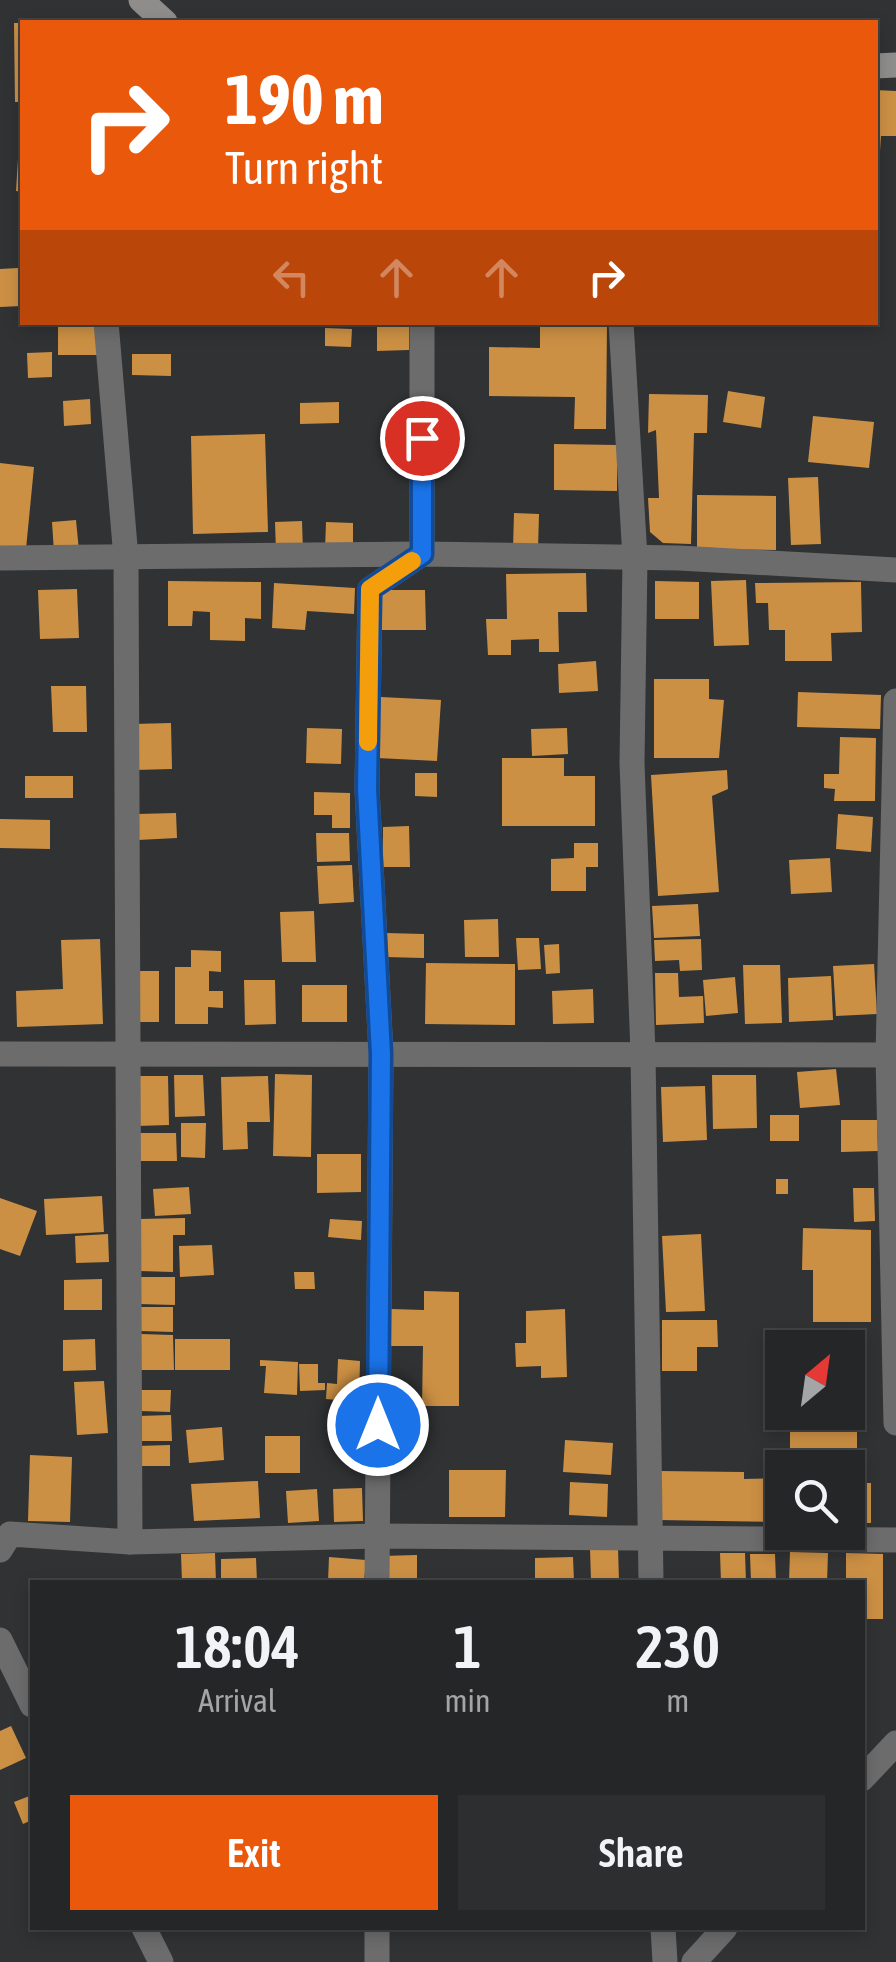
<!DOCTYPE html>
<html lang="en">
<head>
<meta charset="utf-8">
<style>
	:root { --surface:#242627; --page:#2c2e2f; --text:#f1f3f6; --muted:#a3a5a7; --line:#414344; --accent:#ea580c }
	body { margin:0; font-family:"Asap Condensed",sans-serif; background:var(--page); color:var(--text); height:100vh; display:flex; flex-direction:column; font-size:38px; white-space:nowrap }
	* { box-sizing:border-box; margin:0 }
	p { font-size:32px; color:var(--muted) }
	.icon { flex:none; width:55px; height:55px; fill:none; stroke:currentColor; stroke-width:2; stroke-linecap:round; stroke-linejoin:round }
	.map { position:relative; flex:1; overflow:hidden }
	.side { position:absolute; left:30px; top:1580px; width:835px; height:350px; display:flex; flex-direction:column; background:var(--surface); border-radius:0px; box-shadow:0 5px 15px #0003,0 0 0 2px var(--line) }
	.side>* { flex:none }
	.guide { position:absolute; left:20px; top:20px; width:858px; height:305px; border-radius:0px; box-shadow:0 5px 15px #0003,0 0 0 2px var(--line); background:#ea580c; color:#fff; overflow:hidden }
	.needle { width:65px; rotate:29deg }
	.controls { position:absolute; left:765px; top:1330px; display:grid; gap:20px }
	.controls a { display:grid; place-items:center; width:100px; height:100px; border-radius:0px; background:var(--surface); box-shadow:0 5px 15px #0003,0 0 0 2px var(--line); font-size:50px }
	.pin { position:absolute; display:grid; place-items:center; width:85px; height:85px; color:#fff; margin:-42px; border:5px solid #fff; border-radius:50%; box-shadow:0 2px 10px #0007 }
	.me { position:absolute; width:110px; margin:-55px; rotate:0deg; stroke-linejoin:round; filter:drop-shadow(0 0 8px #0008) }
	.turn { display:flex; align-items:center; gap:35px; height:210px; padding:0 40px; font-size:45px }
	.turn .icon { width:130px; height:130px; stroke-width:2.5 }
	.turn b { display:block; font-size:70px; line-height:85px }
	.lanes { display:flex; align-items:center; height:95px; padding:0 40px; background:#0003; justify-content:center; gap:50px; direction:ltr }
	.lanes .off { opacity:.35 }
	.eta { display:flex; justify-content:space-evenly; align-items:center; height:170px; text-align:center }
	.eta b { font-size:60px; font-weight:600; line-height:70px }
	.action { display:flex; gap:20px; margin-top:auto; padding:20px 40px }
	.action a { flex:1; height:115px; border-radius:0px; background:var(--accent); color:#fff; font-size:40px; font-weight:600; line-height:115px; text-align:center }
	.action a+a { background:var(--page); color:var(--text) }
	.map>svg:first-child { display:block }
</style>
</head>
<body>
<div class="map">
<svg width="896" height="1962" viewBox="0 0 896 1962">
	<rect width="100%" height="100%" fill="#303234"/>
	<!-- building -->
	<g fill="#cc9044">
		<path d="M14,23H22V102H15Z"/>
		<path d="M875,90L896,91V136H881L880,151H875Z"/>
		<path d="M18,159H22V192L16,191Z"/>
		<path d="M18,268L22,306L0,307V269Z"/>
		<rect x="58" y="322" width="41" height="33"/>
		<path d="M377,322H409V350L377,351Z"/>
		<path d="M540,322H607L606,429H574L575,397L489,396V347L540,348Z"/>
		<path d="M325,328L352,329L351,347L325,346Z"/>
		<path d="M52,352V377L28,378L27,353Z"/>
		<path d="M132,354H171V376L132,375Z"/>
		<path d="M728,391L765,397L761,428L723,422Z"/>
		<path d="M649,394L708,395L707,433H694L691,544L663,543L650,532L648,498H659L656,430L648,433Z"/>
		<path d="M90,399L91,424L64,426L63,401Z"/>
		<path d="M339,402V423L300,424V403Z"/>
		<path d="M813,416L874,422L869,468L808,462Z"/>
		<path d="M265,434L268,532L193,534L191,436Z"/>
		<path d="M554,444L617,445V491L554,490Z"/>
		<path d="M0,463L34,467L26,549L0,546Z"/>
		<path d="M818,477L821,544L791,545L788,478Z"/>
		<path d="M697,495L776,496V550L697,549Z"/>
		<path d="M514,513L539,514L538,550L513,549Z"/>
		<path d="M76,520L79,551L54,552L52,522Z"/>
		<path d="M302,521L303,552H276L275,522Z"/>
		<path d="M326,522L353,523V551L325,550Z"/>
		<path d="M586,573L587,612H558L559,652H539V639L511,640V655H488L486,619H507L506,574Z"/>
		<path d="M746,580L749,645L714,646L711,581Z"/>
		<path d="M168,581L261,582V619L245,618V641L210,640V612L193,611L192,626H168Z"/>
		<path d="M655,581L699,582V619H655Z"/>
		<path d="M861,582L862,632L831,633L832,661H785V630H769L768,603H756L755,583Z"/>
		<path d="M274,583L355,588L354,614L307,611L305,630L272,628Z"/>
		<path d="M77,589L79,638L40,639L38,590Z"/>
		<path d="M380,590H425L426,630H380Z"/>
		<path d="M596,661L598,691L559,693L558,664Z"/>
		<path d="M654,679H709V699L724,700L719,758H654Z"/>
		<path d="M51,686H86L87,732H53Z"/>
		<path d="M798,692L881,695L880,729L797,727Z"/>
		<path d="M381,697L441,700L437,761L377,758Z"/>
		<path d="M171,723L172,769L134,770L132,724Z"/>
		<path d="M307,728L342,729L341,764L306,763Z"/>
		<path d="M567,728L568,754L532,756L531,729Z"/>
		<path d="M840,737L876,738L875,801H834L835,789L824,788V774H839Z"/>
		<path d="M502,758H564V776H595V826H502Z"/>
		<path d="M727,770L728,789L712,796L719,892L658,896L651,775Z"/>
		<path d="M415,773H437V797L415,796Z"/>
		<rect x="25" y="776" width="48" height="22"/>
		<path d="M314,792L350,793V828H332V815H314Z"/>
		<path d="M176,813L177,838L138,840L137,814Z"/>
		<path d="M838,814L873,817L871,852L836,849Z"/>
		<path d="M0,819L50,820V849L0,848Z"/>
		<path d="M409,826L410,867H383V827Z"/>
		<path d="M316,833H349L350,861L317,862Z"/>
		<path d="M574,843H598V867H586V891H551V859L574,858Z"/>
		<path d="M830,858L832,892L791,894L789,860Z"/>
		<path d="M352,865L354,902L319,904L317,866Z"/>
		<path d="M698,904L700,936L654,938L652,906Z"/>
		<path d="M314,911L316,962H282L280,912Z"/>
		<path d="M498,919L499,957H465L464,920Z"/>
		<path d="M386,933L424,934V958L385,957Z"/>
		<path d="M516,938H539L541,969L518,970Z"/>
		<path d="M100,939L103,1024L17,1027L16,991L63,989L61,940Z"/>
		<path d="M701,939L702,970L680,971L679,960L655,961L654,940Z"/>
		<path d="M559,944L560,973L546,974L544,945Z"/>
		<path d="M191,950L221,951V972L209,971V991H223V1008L208,1007V1024H175V967H191Z"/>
		<path d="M426,963L515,964V1025L425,1024Z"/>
		<path d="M874,964L877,1014L836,1016L833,966Z"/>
		<path d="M743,965H780L782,1023L745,1024Z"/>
		<rect x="134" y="971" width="25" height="51"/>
		<path d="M655,973H678L679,997L703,996L704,1023L656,1025Z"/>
		<path d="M831,976L833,1020L789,1022L788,978Z"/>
		<path d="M735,977L738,1013L706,1016L703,980Z"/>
		<path d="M244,980H275L276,1024L245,1025Z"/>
		<rect x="302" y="985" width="45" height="37"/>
		<path d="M593,989L594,1023L553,1024L552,991Z"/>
		<path d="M836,1069L840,1105L800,1108L797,1072Z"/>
		<path d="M275,1074L312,1075L311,1157L273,1156Z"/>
		<path d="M174,1075H203L205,1116L175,1117Z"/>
		<path d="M712,1075H756L757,1128L713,1129Z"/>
		<path d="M137,1076H168L169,1125L137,1126Z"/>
		<path d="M268,1076L270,1122H247L248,1149L223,1150L221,1077Z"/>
		<path d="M705,1086L707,1140L663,1142L661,1087Z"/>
		<rect x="770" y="1115" width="29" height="26"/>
		<path d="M841,1120H877L878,1151L841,1152Z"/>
		<path d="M181,1123H206L205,1158L181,1157Z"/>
		<path d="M140,1133H176L177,1161H140Z"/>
		<path d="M317,1154H361V1192L317,1193Z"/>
		<rect x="776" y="1179" width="12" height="15"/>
		<path d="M189,1187L191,1214L155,1216L153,1189Z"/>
		<path d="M853,1188H874L875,1221L854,1222Z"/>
		<path d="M102,1196L104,1232L46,1235L44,1199Z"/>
		<path d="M0,1198L37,1211L20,1256L0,1249Z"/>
		<path d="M185,1218V1235H173V1272L139,1271V1219Z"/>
		<path d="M330,1219L362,1221L361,1240L328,1237Z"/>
		<path d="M803,1228L871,1230V1322H813V1270H802Z"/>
		<path d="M108,1234L109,1262L76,1263L75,1236Z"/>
		<path d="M701,1234L705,1311L666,1312L662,1236Z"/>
		<path d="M212,1245L214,1275L180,1277L179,1246Z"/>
		<path d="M294,1272H314L315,1289H295Z"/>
		<path d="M138,1277H175V1305L138,1304Z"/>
		<path d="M102,1279V1310H64V1280Z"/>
		<path d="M424,1291L459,1292V1406H422L423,1346H391V1309L424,1310Z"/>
		<path d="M139,1307H173V1332L139,1331Z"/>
		<path d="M565,1309L567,1377L541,1378V1366L516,1367L515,1343H526V1311Z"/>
		<path d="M662,1320H717L718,1347H697V1371H662Z"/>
		<path d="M141,1334L173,1335L174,1370H141Z"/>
		<path d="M95,1339L96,1370L63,1371V1340Z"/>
		<rect x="175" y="1339" width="55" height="31"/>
		<path d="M338,1359L360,1361L359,1402L326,1399L327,1383L337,1384Z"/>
		<path d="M260,1360L298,1362L297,1395L264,1393L266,1366H260Z"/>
		<path d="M299,1364H318V1383H325V1390L300,1391Z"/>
		<rect x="778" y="1377" width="4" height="37"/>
		<path d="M104,1381L108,1433L77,1435L74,1382Z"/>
		<path d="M140,1390H171L170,1412L140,1411Z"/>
		<path d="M171,1415L172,1441H138V1416Z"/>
		<path d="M222,1427L224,1460L189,1463L186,1430Z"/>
		<path d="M790,1431H857V1474H848V1468H790Z"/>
		<rect x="265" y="1436" width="35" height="37"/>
		<path d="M565,1440L613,1443L611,1475L563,1472Z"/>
		<path d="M170,1445V1466H138L137,1446Z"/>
		<path d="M30,1455L72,1457L70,1522L28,1521Z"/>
		<path d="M449,1470H506L505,1517H449Z"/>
		<path d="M659,1471L744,1472V1479L782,1478V1522L659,1520Z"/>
		<path d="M258,1481L260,1518L194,1521L191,1484Z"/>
		<path d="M570,1482L608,1484L607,1517L569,1515Z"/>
		<rect x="848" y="1483" width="23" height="40"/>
		<path d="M362,1488L363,1521L334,1522L333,1489Z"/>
		<path d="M317,1489L319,1521L288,1523L286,1491Z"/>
		<path d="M590,1549H618L619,1580H591Z"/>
		<path d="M790,1552L828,1553L827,1582H789Z"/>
		<path d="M215,1553L216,1582H182L181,1554Z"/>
		<path d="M720,1553H745L746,1582H721Z"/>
		<path d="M846,1553L883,1554V1619H862V1582H846Z"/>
		<path d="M750,1554H775L776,1582H751Z"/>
		<path d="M417,1555V1582H381V1556Z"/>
		<path d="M329,1557L366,1560L364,1582H328Z"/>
		<path d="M573,1557L574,1582H535V1558Z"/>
		<path d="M256,1558L257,1582H221V1559Z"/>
		<path d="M11,1726L26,1758L0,1770V1731Z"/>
		<path d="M32,1795V1820L23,1824L14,1802Z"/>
	</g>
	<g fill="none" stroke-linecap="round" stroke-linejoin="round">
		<!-- street -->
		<g stroke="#6d6c6c" stroke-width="25">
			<path d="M106,322L126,558L130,1542"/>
			<path d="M621,322L635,558L632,763L643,1053L651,1582"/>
			<path d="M0,558L422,554L679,558L896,570"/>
			<path d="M896,701L888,1055L896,1423"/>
			<path d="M0,1054L896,1055"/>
			<path d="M0,1550L10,1534L130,1542L378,1536L896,1540"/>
			<path d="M377,1582L381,1053L367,789L370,589L422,554V322"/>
			<path d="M0,1640L32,1705"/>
			<path d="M862,1779L896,1743"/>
			<path d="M144,1928L161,1962"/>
			<path d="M663,1928L665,1962"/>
			<path d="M377,1962V1928"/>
			<path d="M694,1962L725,1928"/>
		</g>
		<!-- secondary -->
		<g stroke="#8f8c8c" stroke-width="25">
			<path d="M141,0L165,22"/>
			<path d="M875,66L896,65"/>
		</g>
	</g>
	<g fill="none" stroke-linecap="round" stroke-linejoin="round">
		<defs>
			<path id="route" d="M378,1425L381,1054L367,789L370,589L422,554V438"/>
		</defs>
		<!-- route casing -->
		<use href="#route" stroke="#114b97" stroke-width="25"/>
		<!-- route -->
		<use href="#route" stroke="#1a73e8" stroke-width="18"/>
		<!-- slow -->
		<path stroke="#f59e0b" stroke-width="18" d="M368,742L370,589L412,561"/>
	</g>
</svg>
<div class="controls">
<a><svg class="needle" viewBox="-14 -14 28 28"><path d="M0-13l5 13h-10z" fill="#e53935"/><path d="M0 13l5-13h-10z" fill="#a3a5a7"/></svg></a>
<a><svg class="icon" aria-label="search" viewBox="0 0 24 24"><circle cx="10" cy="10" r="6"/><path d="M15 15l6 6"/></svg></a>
</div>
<div class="pin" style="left:422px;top:438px;background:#d93025"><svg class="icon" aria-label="arrive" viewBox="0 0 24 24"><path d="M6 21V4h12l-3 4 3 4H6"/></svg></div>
<svg class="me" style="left:378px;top:1425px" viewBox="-20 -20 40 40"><circle r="17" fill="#1a73e8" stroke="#fff" stroke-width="3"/><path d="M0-11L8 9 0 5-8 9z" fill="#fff"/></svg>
<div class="guide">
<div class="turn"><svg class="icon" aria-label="right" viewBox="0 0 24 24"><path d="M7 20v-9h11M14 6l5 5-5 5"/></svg><div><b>190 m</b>Turn right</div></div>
<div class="lanes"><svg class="icon off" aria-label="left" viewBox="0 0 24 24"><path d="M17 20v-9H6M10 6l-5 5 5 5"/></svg><svg class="icon off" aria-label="ahead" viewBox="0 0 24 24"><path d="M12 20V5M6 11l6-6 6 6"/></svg><svg class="icon off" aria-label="ahead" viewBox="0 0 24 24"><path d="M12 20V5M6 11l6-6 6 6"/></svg><svg class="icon" aria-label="right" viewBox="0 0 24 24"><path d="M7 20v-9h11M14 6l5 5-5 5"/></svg></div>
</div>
<section class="side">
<div class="eta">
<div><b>18:04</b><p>Arrival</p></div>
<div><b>1</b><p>min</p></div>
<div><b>230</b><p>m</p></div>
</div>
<div class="action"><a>Exit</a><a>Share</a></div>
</section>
</div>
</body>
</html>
